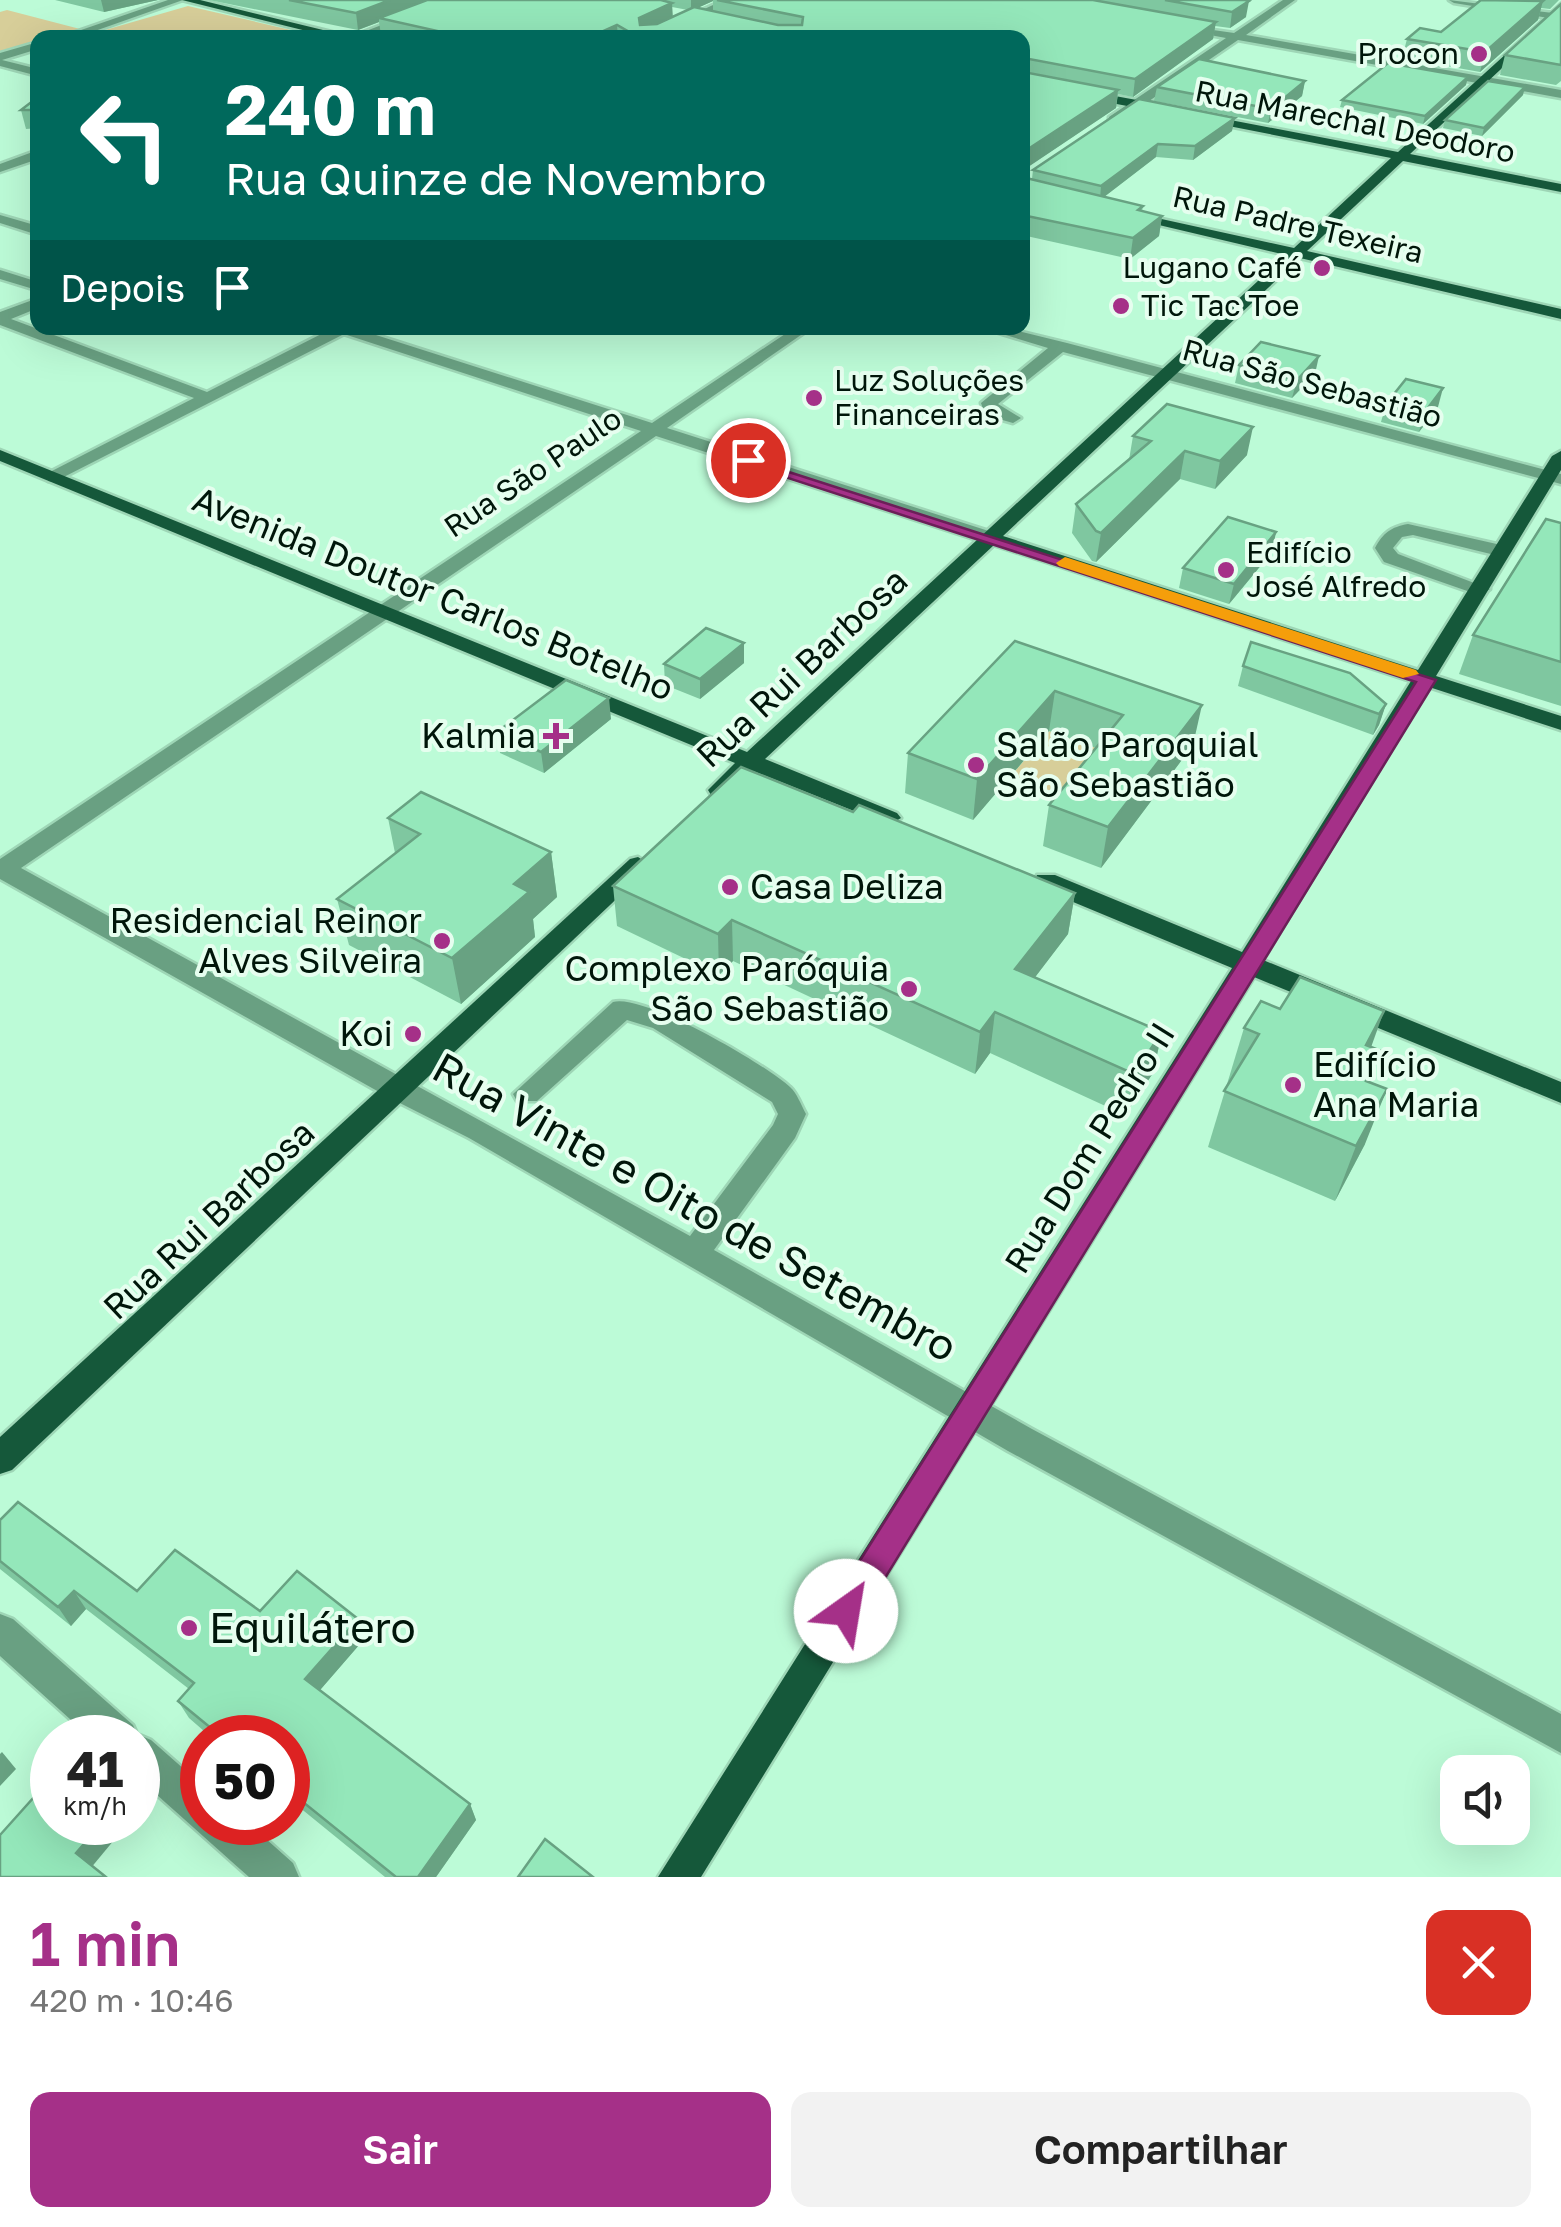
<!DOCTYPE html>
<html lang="pt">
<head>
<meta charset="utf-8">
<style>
	:root { --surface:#fff; --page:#f2f2f2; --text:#222; --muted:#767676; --accent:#a53088 }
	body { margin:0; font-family:"Golos Text",sans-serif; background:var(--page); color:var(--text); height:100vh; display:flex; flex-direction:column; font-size:38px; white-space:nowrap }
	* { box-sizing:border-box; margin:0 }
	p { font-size:32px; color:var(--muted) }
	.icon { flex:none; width:55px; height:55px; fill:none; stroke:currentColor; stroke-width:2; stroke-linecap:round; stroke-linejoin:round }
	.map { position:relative; height:1877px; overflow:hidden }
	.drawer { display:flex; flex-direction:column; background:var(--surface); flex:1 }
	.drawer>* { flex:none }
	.banner { position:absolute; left:30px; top:30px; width:1000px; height:305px; border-radius:20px; box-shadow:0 10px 40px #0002; background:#00695c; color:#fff; overflow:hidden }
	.buttons { position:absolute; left:1440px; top:1755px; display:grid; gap:20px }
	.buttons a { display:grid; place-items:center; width:90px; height:90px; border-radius:20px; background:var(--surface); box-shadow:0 10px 40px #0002; font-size:50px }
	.speed { position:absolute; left:30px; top:1715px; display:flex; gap:20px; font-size:50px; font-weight:700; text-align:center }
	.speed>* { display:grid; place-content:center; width:130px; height:130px; border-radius:50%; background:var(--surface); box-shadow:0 10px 40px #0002; line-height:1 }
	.speed small { font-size:25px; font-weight:400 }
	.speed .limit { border:15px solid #d22; background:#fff; color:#111 }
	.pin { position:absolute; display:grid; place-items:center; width:85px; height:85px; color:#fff; margin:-42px; border:5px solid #fff; border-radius:50%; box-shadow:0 2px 10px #0007 }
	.me { position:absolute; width:110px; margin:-55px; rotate:32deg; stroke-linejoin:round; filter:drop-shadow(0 0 8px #0008) }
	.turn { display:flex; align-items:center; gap:35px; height:210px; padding:0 30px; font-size:45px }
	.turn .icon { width:130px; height:130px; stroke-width:2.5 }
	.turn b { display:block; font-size:70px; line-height:85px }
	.then { display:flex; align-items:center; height:95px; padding:0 30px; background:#0003; gap:20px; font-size:38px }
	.round { display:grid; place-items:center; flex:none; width:105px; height:105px; border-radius:20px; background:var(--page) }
	.summary { display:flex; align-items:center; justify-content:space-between; height:170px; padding:0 30px }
	h1 { font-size:60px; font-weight:600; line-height:75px; color:var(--accent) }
	.button { display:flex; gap:20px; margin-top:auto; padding:20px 30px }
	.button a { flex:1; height:115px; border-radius:20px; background:var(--accent); color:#fff; font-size:40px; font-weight:600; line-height:115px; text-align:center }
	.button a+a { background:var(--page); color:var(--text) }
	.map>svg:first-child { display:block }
</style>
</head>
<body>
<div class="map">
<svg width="1561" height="1877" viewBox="0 0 1561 1877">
	<rect width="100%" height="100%" fill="#bcfbd7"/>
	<!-- green -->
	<g fill="#d7ce99">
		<path d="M188,6L321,37H81Z"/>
		<path d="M7,10L80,29L38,38L37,42L0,53V12Z"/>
		<path d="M1049,731L1116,755L1079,802L1011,776Z"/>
	</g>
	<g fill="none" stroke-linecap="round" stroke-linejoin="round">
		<defs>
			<g id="minor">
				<path d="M168,0H183L75,38H58Z"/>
				<path d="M446,0H461L364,38H348Z"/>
				<path d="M724,0H738L656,38H641Z"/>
				<path d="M1283,0H1295L1246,35L1561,90V98L1238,40L1117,123H1109V117L1226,38L1178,29V25L1234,33Z"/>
				<path d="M1449,0L1561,14V20L1454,3Z"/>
				<path d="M38,42V49L2,60L38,69V76L0,66V53Z"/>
				<path d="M38,150V159L0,172V164Z"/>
				<path d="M0,215L38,226V235L0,223Z"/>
				<path d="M0,270L35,281L37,284L30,288L0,279Z"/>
				<path d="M38,298V308L11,319L207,392L333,328H354L652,423L794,328H811L667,428L998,534V542H984L656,436L21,868L690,1236L773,1125L778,1114L772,1102L653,1028L627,1020L537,1101H517L513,1094L613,1002C643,993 765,1064 790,1087C797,1093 801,1105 806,1114L795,1138L714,1250L1032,1429L1561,1714V1753L1008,1451L469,1138L388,1097L0,879V859L641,431L344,334L54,482L48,481V473L194,398L0,325V312Z"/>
				<path d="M983,328H1006L1067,343L1561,474V484L1063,352L998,404L1021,418L1013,423L985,415L981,403L1048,348Z"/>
				<path d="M1408,524L1510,547L1512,551L1503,557L1413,535L1402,537L1393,548L1398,554L1490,589L1480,595L1473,593L1384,562L1375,548C1383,533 1391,527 1408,524Z"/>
				<path d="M0,1614L13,1619L133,1725L137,1734L151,1740L202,1785V1822H247L293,1863L299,1877H249C211,1843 176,1812 138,1778V1738H91L0,1656Z"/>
			</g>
			<g id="major">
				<path d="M182,0H200L356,38H335Z"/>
				<path d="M1561,4V13L1410,154L1561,184V192L1403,161L1307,251L1561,309V319L1300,258L1003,536L1418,670L1552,456L1561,451V470L1436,676L1561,716V730L1429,687L1263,960L1561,1082V1103L1254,977L701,1877H658L1232,968L1037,887L1034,881L1037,875H1055L1242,952L1411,681L994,545L765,759L897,813L901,818L889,825L753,771L727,795H711L708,790L735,763L0,461V450L747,752L1286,255L1125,217V211L1294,248L1391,158L1203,121L1199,114L1398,152Z"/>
				<path d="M1022,79L1164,105L1170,109L1164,113L1022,86Z"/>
				<path d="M638,857L650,865L646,871L12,1470L0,1474V1437L630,859Z"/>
			</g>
		</defs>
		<!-- minor casing -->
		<use href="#minor" stroke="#9ed6b6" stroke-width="5"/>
		<!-- major casing -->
		<use href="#major" stroke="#9ed6b6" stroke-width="5"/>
		<!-- minor -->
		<use href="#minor" fill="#69a082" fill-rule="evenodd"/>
		<!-- major -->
		<use href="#major" fill="#15583a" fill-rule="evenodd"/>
	</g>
	<!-- wall -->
	<g fill="#7fc7a0" fill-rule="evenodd">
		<path d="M55,0H158L104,12Z"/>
		<path d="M209,0H1245L1246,17L1230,28L1215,26L1213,39L1133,97L1118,94L1116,108L1022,171V38H392L381,35L379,22L358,30ZM713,1V11L697,8ZM672,7L688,10L672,17Z"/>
		<path d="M1481,0H1559L1550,9L1541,8L1538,20L1480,72L1402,58L1407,39L1441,32Z"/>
		<path d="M1561,4V81L1556,85L1500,75L1505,55Z"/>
		<path d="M1305,81L1302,96L1268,123L1154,101L1157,87Z"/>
		<path d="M1466,85L1423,124L1340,107L1342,100Z"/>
		<path d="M1523,95L1482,136L1443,128L1445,120Z"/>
		<path d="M38,97V128L26,129L21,110Z"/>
		<path d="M1139,99L1232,131L1193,160L1156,157L1104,197L1143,206L1142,211L1162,216L1159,236L1130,259L1022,235V177L1032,179L1033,170Z"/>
		<path d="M1239,365L1315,374L1292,398L1235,383Z"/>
		<path d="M1386,404L1438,407L1419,432L1381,422Z"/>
		<path d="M1133,436L1247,455L1215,489L1180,479L1096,562L1092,561L1072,533L1076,504L1129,460Z"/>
		<path d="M1561,523V706L1459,674L1473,635Z"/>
		<path d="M1276,532L1272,552L1229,604L1179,588L1183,568Z"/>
		<path d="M1015,641L1193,745L1101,868L1043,846L1049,805L1096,748L1049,731L973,820L905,793L908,753Z"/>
		<path d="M744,663L700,699L665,685L664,664Z"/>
		<path d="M1243,666L1386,704L1379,725L1373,735L1238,686Z"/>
		<path d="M611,719L544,773L500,753L497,732Z"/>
		<path d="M853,812L1075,893L1068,934L1035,977L1162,1032L1153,1073L1125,1115L990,1053L975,1074L733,961L719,975L617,926L613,886Z"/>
		<path d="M388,818L551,852L557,897L533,919L535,937L461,1004L349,945L337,899L395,853Z"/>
		<path d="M1244,1028L1371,1047L1365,1144L1335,1201L1208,1147Z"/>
		<path d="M0,1520L137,1591L260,1611L366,1637L320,1690L470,1804L476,1820L436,1877H385L288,1798V1738H212L189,1718L178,1701L189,1689L86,1609L71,1626L0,1569Z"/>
	</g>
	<!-- shaded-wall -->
	<g fill="#68a282">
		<path d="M101,0H158L104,12Z"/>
		<path d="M390,0H436L379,18V22L358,30L356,13Z"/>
		<path d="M691,0H713V1L691,11Z"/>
		<path d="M1249,1L1246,17L1230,28L1232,12Z"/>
		<path d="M1543,1L1538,20L1480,72L1485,52Z"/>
		<path d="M672,3L673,19L639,35V18Z"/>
		<path d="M1216,22L1213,39L1133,97L1135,79Z"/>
		<path d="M617,25L618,38H588Z"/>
		<path d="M1468,77L1466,85L1423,124L1425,116Z"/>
		<path d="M1305,81L1302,96L1268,123L1271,109Z"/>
		<path d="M1525,87L1523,95L1482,136L1484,128Z"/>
		<path d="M1118,90L1116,108L1022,171V153Z"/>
		<path d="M1235,118L1232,131L1193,160L1195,146Z"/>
		<path d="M1158,144L1156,157L1100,200L1101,186Z"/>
		<path d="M1162,216L1159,236L1130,259L1133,238Z"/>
		<path d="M1319,356L1315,374L1292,398L1297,380Z"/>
		<path d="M1443,388L1438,407L1419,432L1424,413Z"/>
		<path d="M1253,427L1247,455L1215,489L1220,461Z"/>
		<path d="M1185,451L1180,479L1096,562L1101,533Z"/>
		<path d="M1276,532L1272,552L1229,604L1234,584Z"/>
		<path d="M744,643V663L700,699V679Z"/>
		<path d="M1055,691L1049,731L973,820L977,779Z"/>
		<path d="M609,698L611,719L544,773L541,752Z"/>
		<path d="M1386,704L1379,725L1373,735L1379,714Z"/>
		<path d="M1202,705L1193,745L1101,868L1108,827Z"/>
		<path d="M551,852L557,897L533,919L535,937L461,1004L452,958L514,884Z"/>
		<path d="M1075,893L1068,934L1010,1010L1015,969Z"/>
		<path d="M732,920L733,961L719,975L718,934Z"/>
		<path d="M1384,1011L1364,1067L1366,1045Z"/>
		<path d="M995,1012L990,1053L975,1074L980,1032Z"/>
		<path d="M1162,1032L1153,1073L1125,1115L1134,1074Z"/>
		<path d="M1381,1051L1361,1107L1366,1081Z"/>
		<path d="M1387,1089L1365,1144L1335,1201L1356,1146Z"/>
		<path d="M74,1591L86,1609L71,1626L58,1607Z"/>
		<path d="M358,1619L366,1637L314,1697L305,1679Z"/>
		<path d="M2,1752L16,1769L0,1786V1754Z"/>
		<path d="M470,1804L476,1820L436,1877H418Z"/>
		<path d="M103,1822H129L90,1869L76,1853Z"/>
	</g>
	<!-- building -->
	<g fill="#94e7ba" stroke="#68a282" stroke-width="2.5">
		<path d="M289,0H390L356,13Z"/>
		<path d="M427,0H661L672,3L639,18L640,25L657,24L694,7L778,25H802L803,17L717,0H1093L1216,22L1135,79L1024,58L1022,59V38H793L784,36L781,38H723L696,32L683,38H648L633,34L617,25L588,38H455L460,36L379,18Z"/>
		<path d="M1165,0H1245L1249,1L1232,12Z"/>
		<path d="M1481,0L1543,1L1485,52L1407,39L1420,28L1441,32Z"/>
		<path d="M1561,4V65L1505,55Z"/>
		<path d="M1199,59L1305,81L1271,109L1157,87Z"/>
		<path d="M1388,63L1468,77L1425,116L1342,100Z"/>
		<path d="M1022,70L1023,72L1118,90L1022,153Z"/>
		<path d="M1488,81L1525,87L1484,128L1445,120Z"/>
		<path d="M38,97V110H21Z"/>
		<path d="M1139,99L1235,118L1195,146L1158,144L1101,186L1033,170Z"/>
		<path d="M1022,177L1143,206L1138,210L1162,216L1133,238L1022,215Z"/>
		<path d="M1261,342L1319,356L1297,380L1239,365Z"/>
		<path d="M1406,379L1443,388L1424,413L1386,404Z"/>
		<path d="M1167,404L1253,427L1220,461L1185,451L1101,533L1096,531L1076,504L1151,441L1133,436Z"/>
		<path d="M1228,517L1276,532L1234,584L1183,568Z"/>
		<path d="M1546,519L1561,523V662L1473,635Z"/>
		<path d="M706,628L744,643L700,679L664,664Z"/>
		<path d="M1015,641L1202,705L1108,827L1049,805L1123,715L1055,691L977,779L908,753Z"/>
		<path d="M1251,642L1350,673L1386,704L1379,714L1243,666Z"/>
		<path d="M566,680L609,698L541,752L497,732Z"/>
		<path d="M741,767L853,812L859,805L1075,893L1015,969L1162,1032L1134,1074L995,1012L980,1032L732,920L718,934L613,886Z"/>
		<path d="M421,792L551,852L514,884L529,892L452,958L337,899L420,834L388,818Z"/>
		<path d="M1300,977L1384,1011L1366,1045L1381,1051L1366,1081L1387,1089L1356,1146L1224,1091L1259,1034L1244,1028L1261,1001L1280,1009Z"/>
		<path d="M18,1502L137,1591L175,1550L260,1611L297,1571L358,1619L305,1679L470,1804L418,1877H396L288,1790V1738H223L178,1701L194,1683L74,1591L58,1607L0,1561V1520Z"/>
		<path d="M52,1777V1822H103L76,1853L106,1877H0V1835Z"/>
		<path d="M545,1839L593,1877H518Z"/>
	</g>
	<!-- route -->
	<path fill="#a53088" stroke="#6b1f58" stroke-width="2.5" d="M742,457L1436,680L858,1622L846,1627L835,1622L830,1611L835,1600L1416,682L742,463Z"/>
	<!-- slow -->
	<path fill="#f59e0b" d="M1065,557L1416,670L1419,674L1403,678L1059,566L1056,563Z"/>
	<!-- markers -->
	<g fill="#a53088" stroke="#e6feef" stroke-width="4">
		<circle cx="1479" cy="54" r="10"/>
		<circle cx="1322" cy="268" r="10"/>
		<circle cx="1121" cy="306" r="10"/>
		<circle cx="814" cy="398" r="10"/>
		<circle cx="1226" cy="570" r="10"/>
		<path d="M551 721h10v10h10v10h-10v10h-10v-10h-10v-10h10z"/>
		<circle cx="976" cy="765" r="10"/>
		<circle cx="730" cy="887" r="10"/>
		<circle cx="442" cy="941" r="10"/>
		<circle cx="909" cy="989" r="10"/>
		<circle cx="413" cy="1034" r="10"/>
		<circle cx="1293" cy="1085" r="10"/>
		<circle cx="189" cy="1628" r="10"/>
	</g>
	<g text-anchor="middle" stroke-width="8" stroke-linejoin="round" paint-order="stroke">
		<!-- far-poi labels -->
		<g font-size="30" fill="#00160a" stroke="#e6feef" text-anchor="start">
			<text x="1459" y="64" text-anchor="end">Procon</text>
			<text x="1302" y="278" text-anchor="end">Lugano Café</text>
			<text x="1141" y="316">Tic Tac Toe</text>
			<text x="834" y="391">Luz Soluções<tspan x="834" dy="34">Financeiras</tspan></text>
			<text x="1246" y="563">Edifício<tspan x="1246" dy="34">José Alfredo</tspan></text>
		</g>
		<!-- far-street labels -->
		<g font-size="30" fill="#00160a" stroke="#e6feef">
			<text transform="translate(1355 122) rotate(11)" y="10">Rua Marechal Deodoro</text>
			<text transform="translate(1298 225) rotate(13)" y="10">Rua Padre Texeira</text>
			<text transform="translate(1312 384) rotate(15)" y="10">Rua São Sebastião</text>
			<text transform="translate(533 473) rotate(-34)" y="10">Rua São Paulo</text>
		</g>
		<!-- street labels -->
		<g font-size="35" fill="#00160a" stroke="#e6feef">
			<text transform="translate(433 594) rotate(22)" y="12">Avenida Doutor Carlos Botelho</text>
			<text transform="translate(802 668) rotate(-43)" y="12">Rua Rui Barbosa</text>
			<text transform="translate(1090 1148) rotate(-58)" y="12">Rua Dom Pedro II</text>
			<text transform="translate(209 1220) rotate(-43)" y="12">Rua Rui Barbosa</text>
		</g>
		<!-- poi labels -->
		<g font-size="35" fill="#00160a" stroke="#e6feef" text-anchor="end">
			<text x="536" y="748">Kalmia</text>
			<text x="996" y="757" text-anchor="start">Salão Paroquial<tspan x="996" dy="40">São Sebastião</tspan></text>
			<text x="750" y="899" text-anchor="start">Casa Deliza</text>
			<text x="422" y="933">Residencial Reinor<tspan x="422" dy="40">Alves Silveira</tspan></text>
			<text x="889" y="981">Complexo Paróquia<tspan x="889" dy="40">São Sebastião</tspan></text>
			<text x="393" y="1046">Koi</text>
			<text x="1313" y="1077" text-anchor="start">Edifício<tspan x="1313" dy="40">Ana Maria</tspan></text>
		</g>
		<!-- near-street labels -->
		<g font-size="42" fill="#00160a" stroke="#e6feef">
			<text transform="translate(695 1207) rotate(29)" y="15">Rua Vinte e Oito de Setembro</text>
		</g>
		<!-- near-poi labels -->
		<g font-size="42" fill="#00160a" stroke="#e6feef" text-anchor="start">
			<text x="209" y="1643">Equilátero</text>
		</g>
	</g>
</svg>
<div class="buttons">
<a><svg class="icon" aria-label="sound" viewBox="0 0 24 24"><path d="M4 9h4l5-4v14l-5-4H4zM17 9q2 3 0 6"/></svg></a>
</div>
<div class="speed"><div>41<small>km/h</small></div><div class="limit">50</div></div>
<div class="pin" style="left:748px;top:460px;background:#d93025"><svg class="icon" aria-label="arrive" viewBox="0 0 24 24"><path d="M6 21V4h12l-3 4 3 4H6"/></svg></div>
<svg class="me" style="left:846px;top:1611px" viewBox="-20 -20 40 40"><circle r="19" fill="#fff"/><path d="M0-13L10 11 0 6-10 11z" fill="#a53088"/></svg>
<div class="banner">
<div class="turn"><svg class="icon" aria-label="left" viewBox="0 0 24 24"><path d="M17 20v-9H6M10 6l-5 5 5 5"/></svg><div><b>240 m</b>Rua Quinze de Novembro</div></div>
<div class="then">Depois<svg class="icon" aria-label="arrive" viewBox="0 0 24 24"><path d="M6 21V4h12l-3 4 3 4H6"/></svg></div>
</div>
</div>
<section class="drawer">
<div class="summary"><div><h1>1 min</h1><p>420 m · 10:46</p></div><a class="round" style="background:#d93025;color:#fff"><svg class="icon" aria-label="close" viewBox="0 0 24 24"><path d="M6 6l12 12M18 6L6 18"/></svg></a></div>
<div class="button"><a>Sair</a><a>Compartilhar</a></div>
</section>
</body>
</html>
